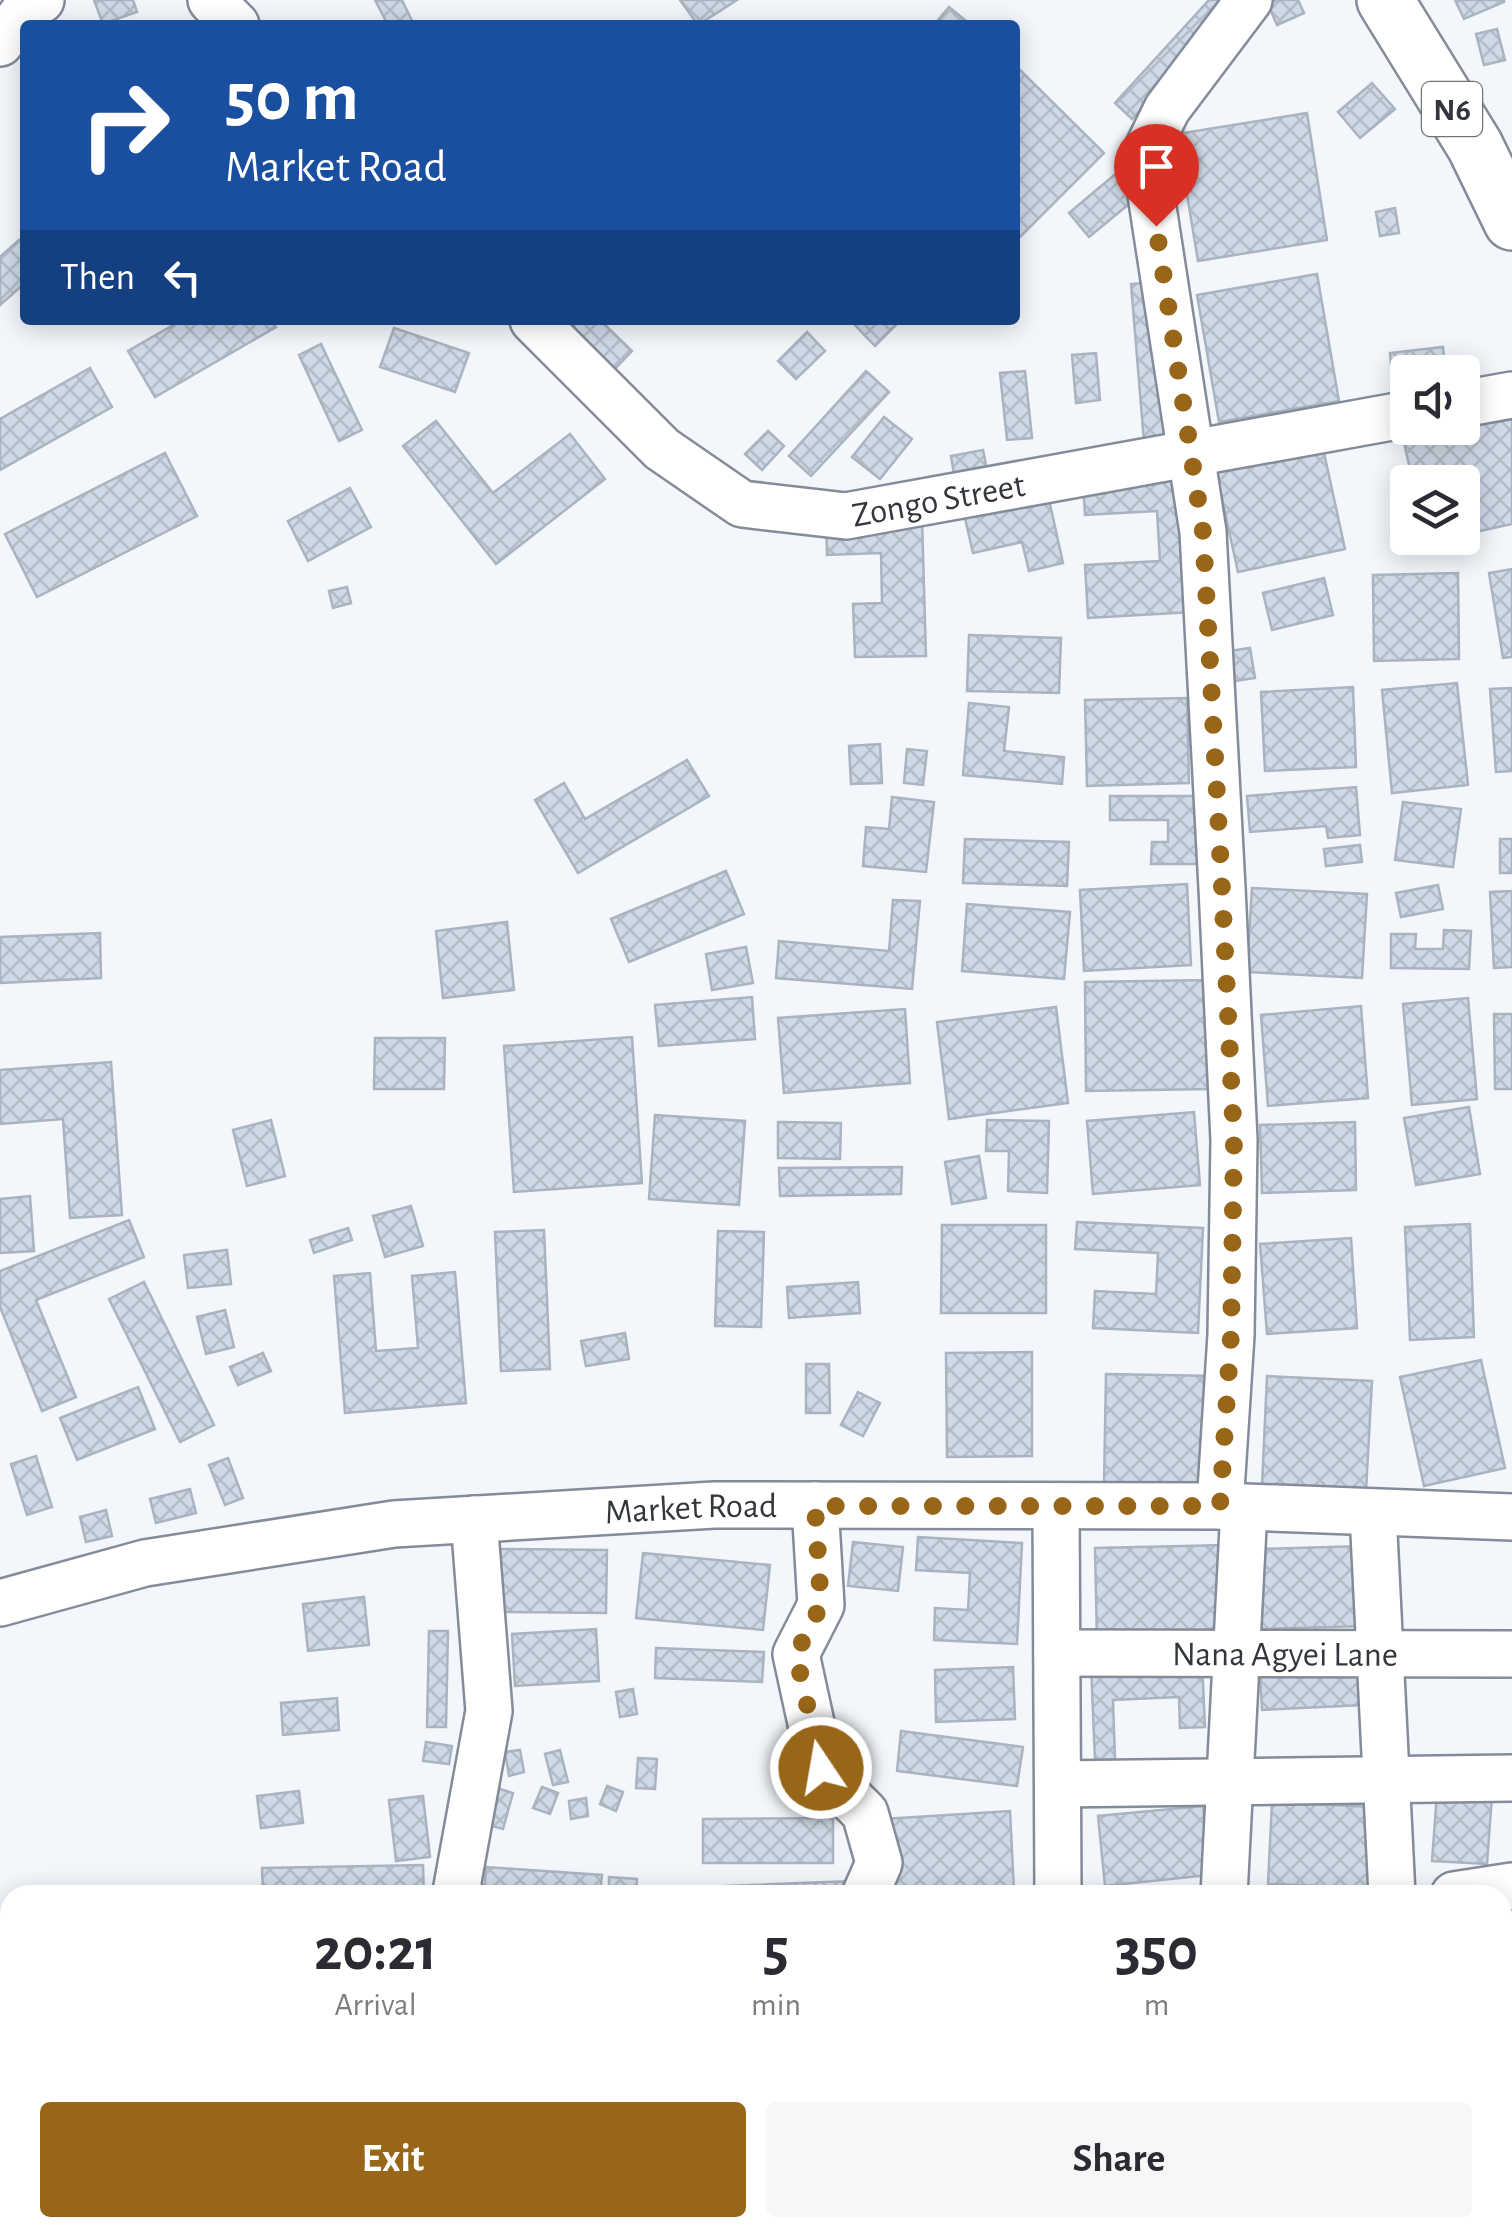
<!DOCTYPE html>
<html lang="en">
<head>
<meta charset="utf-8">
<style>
	:root { --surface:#fff; --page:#f7f7f7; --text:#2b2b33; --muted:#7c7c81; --accent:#986619 }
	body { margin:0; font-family:"Alegreya Sans",sans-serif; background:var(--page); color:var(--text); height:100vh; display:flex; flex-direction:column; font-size:38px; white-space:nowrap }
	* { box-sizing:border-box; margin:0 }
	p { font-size:32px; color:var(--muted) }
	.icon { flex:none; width:55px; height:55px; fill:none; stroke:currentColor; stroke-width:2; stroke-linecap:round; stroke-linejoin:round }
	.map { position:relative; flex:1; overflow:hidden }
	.drawer { position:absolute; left:0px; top:1885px; width:1512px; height:352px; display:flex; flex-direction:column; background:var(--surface); border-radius:30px 30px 0 0; box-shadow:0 5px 25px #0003 }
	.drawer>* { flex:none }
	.banner { position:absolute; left:20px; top:20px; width:1000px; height:305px; border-radius:10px; box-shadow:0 5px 25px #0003; background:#1a4fa0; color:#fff; overflow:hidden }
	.controls { position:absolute; left:1390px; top:355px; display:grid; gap:20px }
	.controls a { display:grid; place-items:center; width:90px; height:90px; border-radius:10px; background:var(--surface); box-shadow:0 5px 25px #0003; font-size:50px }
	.pin { position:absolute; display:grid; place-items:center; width:85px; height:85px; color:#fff; margin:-102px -42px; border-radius:50% 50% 50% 0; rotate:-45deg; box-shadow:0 0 10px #0007 }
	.pin .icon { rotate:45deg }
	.me { position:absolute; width:110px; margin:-55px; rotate:348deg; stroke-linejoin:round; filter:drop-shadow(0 0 8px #0008) }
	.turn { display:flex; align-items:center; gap:35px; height:210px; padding:0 40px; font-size:45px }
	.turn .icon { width:130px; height:130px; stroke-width:2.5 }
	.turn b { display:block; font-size:70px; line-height:85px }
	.then { display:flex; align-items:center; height:95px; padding:0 40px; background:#0003; gap:20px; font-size:38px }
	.eta { display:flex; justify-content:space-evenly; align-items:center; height:170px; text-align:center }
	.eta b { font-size:60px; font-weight:600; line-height:70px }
	.cta { display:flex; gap:20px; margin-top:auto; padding:20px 40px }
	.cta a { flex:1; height:115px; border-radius:10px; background:var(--accent); color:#fff; font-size:40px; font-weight:600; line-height:115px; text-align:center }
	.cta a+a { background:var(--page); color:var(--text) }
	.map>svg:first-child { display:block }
</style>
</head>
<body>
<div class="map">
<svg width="1512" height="2237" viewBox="0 0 1512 2237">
	<defs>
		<pattern id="building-cross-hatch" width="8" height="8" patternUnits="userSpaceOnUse" patternTransform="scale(2.5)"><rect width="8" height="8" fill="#d0dae7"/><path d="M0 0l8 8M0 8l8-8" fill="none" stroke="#b3bcc7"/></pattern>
	</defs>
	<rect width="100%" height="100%" fill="#f3f7fc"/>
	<!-- building -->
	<g fill="url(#building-cross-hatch)" stroke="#aab3c0" stroke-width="2.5">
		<path d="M94,0H133L137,12L103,24Z"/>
		<path d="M375,0H402L414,25H388Z"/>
		<path d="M680,0H737L698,25Z"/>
		<path d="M1209,0H1220L1231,11L1132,119L1115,103Z"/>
		<path d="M1277,0H1298L1304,13L1277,25L1268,4Z"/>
		<path d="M1455,0H1504V2L1464,19Z"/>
		<path d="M949,7L971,25H934Z"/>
		<path d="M1497,29L1505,60L1484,65L1476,34Z"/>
		<path d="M1015,65L1104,153L1020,237L1015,232Z"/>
		<path d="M1372,83L1395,109L1360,138L1338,112Z"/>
		<path d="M1307,113L1327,240L1198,261L1177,134Z"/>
		<path d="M1119,171L1140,195L1089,237L1069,213Z"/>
		<path d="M1395,208L1399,233L1380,236L1376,212Z"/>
		<path d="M19,240L25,247V283L0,305V257Z"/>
		<path d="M1317,274L1339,401L1219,422L1197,295Z"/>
		<path d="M1161,281L1174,439L1144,442L1131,284Z"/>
		<path d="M182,320H271L276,327L155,397L128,351Z"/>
		<path d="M551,320H600L632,351L608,376Z"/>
		<path d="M850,320H901L875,346Z"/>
		<path d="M394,328L469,353L455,392L380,367Z"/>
		<path d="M807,332L825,351L796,379L778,361Z"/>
		<path d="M321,344L362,430L339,441L299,355Z"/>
		<path d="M1443,347L1445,372H1408V400L1394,401L1390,353Z"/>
		<path d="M1096,353L1100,400L1076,403L1072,355Z"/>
		<path d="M90,368L112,407L0,470V419Z"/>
		<path d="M866,371L889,392L811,476L789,456Z"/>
		<path d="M1025,371L1032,438L1007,440L1000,373Z"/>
		<path d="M1512,405V524L1462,535V482H1413L1401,430L1462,428V416Z"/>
		<path d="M884,417L912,439L880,479L852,457Z"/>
		<path d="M436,421L493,493L570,434L605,479L496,564L403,446Z"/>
		<path d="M768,431L784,446L762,470L745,454Z"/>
		<path d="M1321,439L1345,549L1238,572L1214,463Z"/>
		<path d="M983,450L989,480L956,486L951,456Z"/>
		<path d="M165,453L197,516L37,597L5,534Z"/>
		<path d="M1184,475L1192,612L1088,618L1085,565L1160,561L1157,511L1085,515L1083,481Z"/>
		<path d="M350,488L371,527L308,561L288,521Z"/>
		<path d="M1048,495L1063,563L1029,571L1022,542L973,553L964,514Z"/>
		<path d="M922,519L926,656L855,657L853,604L882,603L881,553L827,555L826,522Z"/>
		<path d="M1512,569V657L1503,658L1489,573Z"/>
		<path d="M1458,573L1459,659L1374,661L1373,575Z"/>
		<path d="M1324,578L1333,615L1272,630L1263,593Z"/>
		<path d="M347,587L351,603L333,608L329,591Z"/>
		<path d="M969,635L1061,638L1059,693L967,691Z"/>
		<path d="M1250,648L1255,678L1234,681L1229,651Z"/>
		<path d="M1457,683L1468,785L1392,793L1382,690Z"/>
		<path d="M1353,687L1356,767L1265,771L1261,692Z"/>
		<path d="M1512,688V771L1496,772L1490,689Z"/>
		<path d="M1187,698L1189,783L1087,786L1085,700Z"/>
		<path d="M969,703L1009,707L1004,751L1064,757L1062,784L963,775Z"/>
		<path d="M880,744L882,783L851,784L849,746Z"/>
		<path d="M907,749L927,751L923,785L904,783Z"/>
		<path d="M687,760L709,796L578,873L535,800L564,783L585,819Z"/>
		<path d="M1356,787L1360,835L1328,838L1326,826L1250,832L1247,796Z"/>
		<path d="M1110,796H1200V864H1151L1152,842H1168V820H1110Z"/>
		<path d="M892,797L934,802L926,872L863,866L866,827L889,829Z"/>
		<path d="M1403,802L1461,809L1453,867L1395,860Z"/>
		<path d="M965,839L1069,842L1067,886L963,883Z"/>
		<rect x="1500" y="839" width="12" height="34"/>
		<path d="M1360,845L1362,862L1326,866L1324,849Z"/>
		<path d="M726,871L744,914L629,962L611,919Z"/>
		<path d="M1187,884L1191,965L1084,971L1080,890Z"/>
		<path d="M1438,885L1443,909L1401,917L1396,893Z"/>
		<path d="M1252,888L1367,894L1362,978L1247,972Z"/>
		<path d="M1512,891V967L1494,968L1490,892Z"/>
		<path d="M893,900L920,901L912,989L776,978L779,941L889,951Z"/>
		<path d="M967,904L1070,912L1064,979L962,971Z"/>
		<path d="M507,922L514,990L443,998L436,931Z"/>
		<path d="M1444,930L1471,931L1469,969L1391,968V934H1416L1415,949H1443Z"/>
		<path d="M100,933L101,978L0,983V937Z"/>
		<path d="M746,947L753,983L712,990L706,954Z"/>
		<path d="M1209,980L1211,1089L1086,1091L1085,982Z"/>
		<path d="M752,997L755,1039L659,1046L655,1005Z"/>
		<path d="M1468,998L1477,1099L1412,1105L1403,1004Z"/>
		<path d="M1361,1006L1368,1098L1268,1106L1261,1015Z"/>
		<path d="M1056,1007L1068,1103L949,1119L937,1022Z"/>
		<path d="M905,1009L910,1083L784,1093L778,1018Z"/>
		<path d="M1494,1014H1512V1089H1495Z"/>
		<path d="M632,1037L642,1183L514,1192L504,1046Z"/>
		<path d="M375,1038H445L444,1089H374Z"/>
		<path d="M111,1062L122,1215L70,1218L63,1119L0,1124V1070Z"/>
		<path d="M1469,1107L1480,1174L1416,1185L1404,1118Z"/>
		<path d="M1194,1112L1200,1185L1093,1194L1087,1121Z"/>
		<path d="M655,1115L745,1121L739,1205L649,1199Z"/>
		<path d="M271,1120L285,1176L247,1186L233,1130Z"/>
		<path d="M987,1120L1049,1121L1047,1193L1008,1191L1009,1151H986Z"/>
		<path d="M778,1122L841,1123L840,1159L778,1158Z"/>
		<path d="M1355,1122L1356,1190L1262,1193L1260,1125Z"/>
		<path d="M979,1156L986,1198L952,1204L945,1162Z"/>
		<path d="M902,1167L901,1194L780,1196L779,1168Z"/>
		<path d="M30,1196L34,1251L0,1253V1199Z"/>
		<path d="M411,1206L423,1246L385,1257L373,1216Z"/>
		<path d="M129,1220L144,1257L36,1300L76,1397L42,1411L0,1307V1271Z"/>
		<path d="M1077,1222L1203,1228L1198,1333L1093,1328L1095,1291L1156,1294L1158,1253L1075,1249Z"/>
		<path d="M1470,1224L1474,1337L1410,1340L1405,1227Z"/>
		<path d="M942,1225H1046V1313H941Z"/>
		<path d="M348,1228L352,1240L314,1253L310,1240Z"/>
		<path d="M544,1230L550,1369L501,1371L495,1232Z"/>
		<path d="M718,1231L764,1232L761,1327L715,1326Z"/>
		<path d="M1351,1238L1357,1328L1267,1334L1260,1244Z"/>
		<path d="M227,1250L231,1284L188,1288L184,1255Z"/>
		<path d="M455,1272L466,1403L345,1413L334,1276L370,1273L376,1351L418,1348L412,1276Z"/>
		<path d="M144,1282L214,1425L180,1442L109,1299Z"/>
		<path d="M858,1282L860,1313L789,1318L787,1287Z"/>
		<path d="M225,1310L234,1347L206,1354L197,1317Z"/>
		<path d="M625,1333L629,1359L586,1366L581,1341Z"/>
		<path d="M1032,1352V1456L947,1457L946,1353Z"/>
		<path d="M263,1353L271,1371L238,1385L230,1367Z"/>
		<path d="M1481,1360L1505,1468L1424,1486L1400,1377Z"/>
		<path d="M806,1364H829L830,1413H806Z"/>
		<path d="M1106,1374L1217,1376L1215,1487L1104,1485Z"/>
		<path d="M1267,1376L1372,1381L1366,1491L1262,1486Z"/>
		<path d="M138,1387L155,1429L77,1460L60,1418Z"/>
		<path d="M858,1392L880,1403L863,1436L841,1425Z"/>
		<path d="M36,1456L52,1507L27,1515L11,1464Z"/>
		<path d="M228,1458L243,1498L225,1505L209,1465Z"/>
		<path d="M190,1489L196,1513L156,1523L150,1499Z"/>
		<path d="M106,1510L112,1536L86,1542L80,1517Z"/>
		<path d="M918,1537L1022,1543L1017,1644L934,1640L935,1608L968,1610L970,1573L916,1570Z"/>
		<path d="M853,1542L903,1547L898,1591L848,1586Z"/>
		<path d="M1225,1545L1227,1639L1097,1642L1095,1548Z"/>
		<path d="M1363,1546L1365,1626L1261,1629L1259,1549Z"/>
		<path d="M498,1549L607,1550L606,1613L497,1612Z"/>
		<path d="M643,1553L770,1565L763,1630L636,1618Z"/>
		<path d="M364,1597L369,1645L308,1651L303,1604Z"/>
		<path d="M596,1629L599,1681L515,1686L512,1634Z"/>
		<path d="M429,1631H448L446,1727H427Z"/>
		<path d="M656,1648L764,1652L762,1682L655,1678Z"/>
		<path d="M1202,1660L1205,1727L1180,1728L1179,1697L1113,1700L1115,1759L1095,1761L1091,1665Z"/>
		<path d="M1013,1667L1015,1719L936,1722L935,1670Z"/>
		<path d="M1361,1667L1363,1705L1262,1710L1260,1673Z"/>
		<path d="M633,1689L637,1714L620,1717L616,1692Z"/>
		<path d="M337,1698L339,1730L283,1735L281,1703Z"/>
		<path d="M901,1731L1023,1747L1017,1786L897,1771Z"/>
		<path d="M426,1742L452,1746L449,1764L423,1761Z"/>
		<path d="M520,1750L524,1772L509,1776L505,1752Z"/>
		<path d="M560,1750L568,1782L553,1785L545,1754Z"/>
		<path d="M638,1758L657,1759L655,1789L636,1788Z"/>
		<path d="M487,1785L513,1793L503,1829L477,1822Z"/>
		<path d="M607,1786L623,1792L616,1811L600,1804Z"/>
		<path d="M542,1787L558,1793L550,1814L533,1808Z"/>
		<path d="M299,1791L303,1823L261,1828L257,1796Z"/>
		<path d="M1437,1793L1492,1796L1487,1864L1432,1861Z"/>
		<path d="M423,1796L430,1857L396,1861L389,1800Z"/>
		<path d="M586,1798L588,1816L571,1819L569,1801Z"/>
		<path d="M1272,1802L1372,1807L1368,1888L1268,1884Z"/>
		<path d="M1203,1806L1210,1875L1105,1886L1098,1816Z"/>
		<path d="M1010,1811L1014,1891L888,1895L884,1819Z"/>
		<path d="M833,1818V1863H703V1819Z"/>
		<path d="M423,1865L424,1895H263L262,1868Z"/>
		<path d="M486,1867L602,1875L600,1895H484Z"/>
		<path d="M609,1877L637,1879L636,1895H609Z"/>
		<path d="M852,1881V1895H678V1888Z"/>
		<path d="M1502,1902H1509L1512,1963L1502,1964Z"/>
		<path d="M10,2004V2054L0,2056V2007Z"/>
		<path d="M1507,2122L1511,2216L1502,2217V2123Z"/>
		<path d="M194,2228H320L322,2233L309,2237H197Z"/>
		<path d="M344,2228H384L385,2233L346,2237Z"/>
		<path d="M437,2228H482L484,2237H439Z"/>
		<path d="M983,2228H1048L1047,2237H1016L1017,2232Z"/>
	</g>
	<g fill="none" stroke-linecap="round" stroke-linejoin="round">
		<defs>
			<g id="minor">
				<path d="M211,0L236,25"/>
				<path d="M0,43L26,9L41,0"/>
				<path id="s1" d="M533,320L662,449L742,504L846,516L1408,414"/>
				<path d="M1462,404L1512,395"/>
				<path d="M815,1505L821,1605L796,1654L821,1769L865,1813L879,1863L865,1895"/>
				<path d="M1056,1506L1058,1895"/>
				<path d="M1220,1506L1231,1335L1234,1140L1222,888L1203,532L1150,188L1148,148L1167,109L1249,0"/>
				<path d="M1373,1513L1392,1895"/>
				<path id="s2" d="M0,1603L145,1563L394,1524L714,1505L1220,1506L1512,1517"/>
				<path id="s3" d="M1057,1653L1512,1654"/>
				<path d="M1058,1784L1512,1778"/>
				<path d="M461,1895L456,1892L489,1711L474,1519"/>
				<path d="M1224,1895L1244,1508"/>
				<path d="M1454,1895L1512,1886"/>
				<path d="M1502,1998H1512"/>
				<path d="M1502,2106L1512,2107"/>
				<path d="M865,2228L866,2237"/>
				<path d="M1432,2228L1512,2232"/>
				<path d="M1064,2233L1290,2228"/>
			</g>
			<path id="major" d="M1385,0L1475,146L1512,222"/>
		</defs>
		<!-- minor casing -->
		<use href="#minor" stroke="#838c98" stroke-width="50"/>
		<!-- major casing -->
		<use href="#major" stroke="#838c98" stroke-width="60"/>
		<!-- minor -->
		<use href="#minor" stroke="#fff" stroke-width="45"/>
		<!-- major -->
		<use href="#major" stroke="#fff" stroke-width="55"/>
	</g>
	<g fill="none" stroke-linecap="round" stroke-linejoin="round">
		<!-- route -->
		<path stroke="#986619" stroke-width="18" stroke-dasharray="0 32.4" d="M821,1768L796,1654L821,1605L815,1506H1220L1231,1335L1234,1140L1222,888L1203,532L1156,226"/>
	</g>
	<g text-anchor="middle" stroke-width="8" stroke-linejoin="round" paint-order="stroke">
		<!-- shield labels -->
		<rect fill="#fff" stroke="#707377" stroke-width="2.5" x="1422" y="82" width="60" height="54" rx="8"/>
		<g font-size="32" font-weight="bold" fill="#33373d">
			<text x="1452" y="120">N6</text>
		</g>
		<!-- street labels -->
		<g font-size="35" fill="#33373d" stroke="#fff">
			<text dy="12" stroke="none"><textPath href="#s1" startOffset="478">Zongo Street</textPath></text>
			<text dy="12" stroke="none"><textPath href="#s2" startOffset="700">Market Road</textPath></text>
			<text dy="12" stroke="none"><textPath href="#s3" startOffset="228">Nana Agyei Lane</textPath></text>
		</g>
	</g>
</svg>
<div class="controls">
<a><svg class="icon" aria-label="sound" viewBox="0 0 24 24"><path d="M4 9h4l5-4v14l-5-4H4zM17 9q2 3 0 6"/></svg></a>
<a><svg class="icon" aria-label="layers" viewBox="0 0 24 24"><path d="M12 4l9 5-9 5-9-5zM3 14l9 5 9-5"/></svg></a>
</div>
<div class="pin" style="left:1156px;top:226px;background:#d93025"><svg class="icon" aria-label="arrive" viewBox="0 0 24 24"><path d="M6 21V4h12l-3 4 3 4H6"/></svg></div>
<svg class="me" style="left:821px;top:1768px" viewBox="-20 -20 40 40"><circle r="17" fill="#986619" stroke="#fff" stroke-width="3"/><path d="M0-11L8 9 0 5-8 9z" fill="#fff"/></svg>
<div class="banner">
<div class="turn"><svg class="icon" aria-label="right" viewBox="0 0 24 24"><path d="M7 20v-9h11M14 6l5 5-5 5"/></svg><div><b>50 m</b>Market Road</div></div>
<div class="then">Then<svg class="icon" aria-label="left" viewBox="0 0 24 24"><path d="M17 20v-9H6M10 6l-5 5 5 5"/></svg></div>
</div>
<section class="drawer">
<div class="eta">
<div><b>20:21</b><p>Arrival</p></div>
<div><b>5</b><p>min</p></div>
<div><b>350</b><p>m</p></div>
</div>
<div class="cta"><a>Exit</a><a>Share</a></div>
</section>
</div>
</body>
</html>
